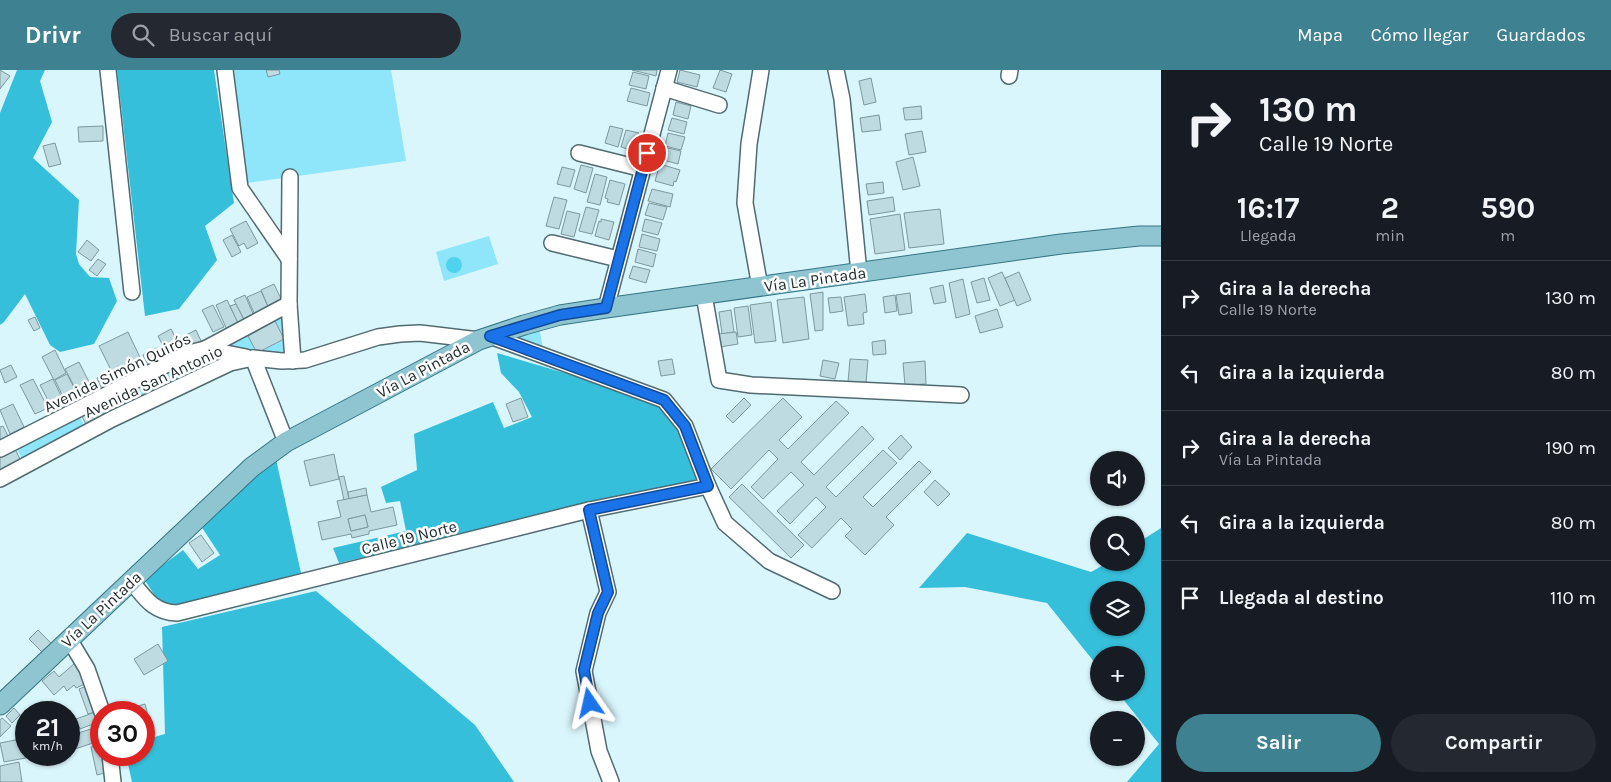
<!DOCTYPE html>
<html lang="es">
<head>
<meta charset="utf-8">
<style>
	:root { --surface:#171b24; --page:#242831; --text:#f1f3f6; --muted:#9ea1a6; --line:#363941; --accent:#3e8291 }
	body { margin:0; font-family:Karla,sans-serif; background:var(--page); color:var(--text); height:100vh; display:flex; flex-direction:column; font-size:19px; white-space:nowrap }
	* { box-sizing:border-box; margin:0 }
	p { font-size:16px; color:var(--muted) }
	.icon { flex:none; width:28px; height:28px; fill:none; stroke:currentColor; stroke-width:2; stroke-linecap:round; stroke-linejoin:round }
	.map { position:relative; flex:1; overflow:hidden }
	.panel { display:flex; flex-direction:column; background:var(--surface); width:450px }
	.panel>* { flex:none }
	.hud { background:#171b24; color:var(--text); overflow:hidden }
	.tools { position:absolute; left:1090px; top:381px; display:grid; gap:10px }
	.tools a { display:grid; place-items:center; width:55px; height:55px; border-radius:50%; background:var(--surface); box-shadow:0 1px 4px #0004; font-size:25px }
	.speed { position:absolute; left:15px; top:631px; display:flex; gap:10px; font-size:25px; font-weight:700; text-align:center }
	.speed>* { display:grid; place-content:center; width:65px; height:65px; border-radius:50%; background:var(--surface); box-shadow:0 1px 4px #0004; line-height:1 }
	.speed small { font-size:12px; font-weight:400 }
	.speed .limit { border:8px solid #d22; background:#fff; color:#111 }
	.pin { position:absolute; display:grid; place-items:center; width:42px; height:42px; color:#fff; margin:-21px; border:2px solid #fff; border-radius:50%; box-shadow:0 1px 5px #0007 }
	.me { position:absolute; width:55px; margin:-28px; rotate:349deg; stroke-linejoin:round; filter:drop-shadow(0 0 4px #0008) }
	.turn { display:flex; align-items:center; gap:18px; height:105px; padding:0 15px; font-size:22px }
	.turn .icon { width:65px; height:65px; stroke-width:2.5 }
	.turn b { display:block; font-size:35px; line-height:42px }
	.eta { display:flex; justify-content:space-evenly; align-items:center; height:85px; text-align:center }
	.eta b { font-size:30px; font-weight:700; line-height:35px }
	.button { display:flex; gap:10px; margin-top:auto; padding:10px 15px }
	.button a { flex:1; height:58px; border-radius:30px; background:var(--accent); color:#fff; font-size:20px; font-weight:700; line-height:58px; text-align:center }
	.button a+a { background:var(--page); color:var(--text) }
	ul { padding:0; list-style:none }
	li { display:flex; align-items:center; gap:15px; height:75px; padding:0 15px; border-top:1px solid var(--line) }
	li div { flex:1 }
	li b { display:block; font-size:19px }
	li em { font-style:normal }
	header { display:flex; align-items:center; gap:30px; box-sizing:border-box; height:70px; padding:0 25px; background:var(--accent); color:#fff }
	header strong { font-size:24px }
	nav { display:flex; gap:28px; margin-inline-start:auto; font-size:18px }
	.search { width:350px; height:45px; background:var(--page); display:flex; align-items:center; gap:12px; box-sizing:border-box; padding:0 18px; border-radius:28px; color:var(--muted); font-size:19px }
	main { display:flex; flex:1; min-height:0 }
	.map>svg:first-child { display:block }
</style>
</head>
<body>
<header>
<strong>Drivr</strong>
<div class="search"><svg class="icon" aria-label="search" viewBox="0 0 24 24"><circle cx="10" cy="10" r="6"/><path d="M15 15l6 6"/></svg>Buscar aquí</div>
<nav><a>Mapa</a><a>Cómo llegar</a><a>Guardados</a></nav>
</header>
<main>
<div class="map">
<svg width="1161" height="712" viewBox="0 0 1161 712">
	<rect width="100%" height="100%" fill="#d9f6fd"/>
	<!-- green -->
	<g fill="#8fe6fa">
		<path d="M234,0H391L406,91L247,113Z"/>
		<path d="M489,166L498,194L444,211L436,182Z"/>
		<path d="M288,241L290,287L216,277Z"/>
		<path d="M539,256L543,279L506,265Z"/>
		<path d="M203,282L220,289L117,338L110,326Z"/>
		<path d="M79,345L85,357L22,389L16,377Z"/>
	</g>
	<!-- forest -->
	<g fill="#36bfda" fill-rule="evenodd">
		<path d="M17,0H45L40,11L52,52L33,88L79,130L76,184L79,194L90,207L109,208L117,231L94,274L60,282L50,275L25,224L4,252L0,255V43Z"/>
		<path d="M117,0H214L234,133L205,156L217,190L179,239L145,246Z"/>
		<path d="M497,283L585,309L666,338L683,367L698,409L339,493L333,478L406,461L400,431L386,433L381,417L417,400L414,364L493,332L504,358L532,347L519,322L501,303Z"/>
		<path d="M276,389L301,503L172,537L161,535L144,509L183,480L198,499L220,485L201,456Z"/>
		<path d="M1161,458V712H1127L1159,674L1118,623L1136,622V585H1099V598L1047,533L965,517L919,518L967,463L1091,502L1107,493L1136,492V474ZM1099,520H1136V558H1099Z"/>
		<path d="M316,521L475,655L514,712H132L126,685H144V670L165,664L162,557Z"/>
	</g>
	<!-- water -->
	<circle fill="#50d3ee" cx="454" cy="195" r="8"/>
	<!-- building -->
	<g fill="#bedbe2" stroke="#7d989e" fill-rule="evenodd">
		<path d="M0,0L10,6L0,19Z"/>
		<path d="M266,0H279L280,4L268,7Z"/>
		<path d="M632,0H657L656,6Z"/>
		<path d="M680,0L700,5L697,17L677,12Z"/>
		<path d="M720,0L732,4L726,22L713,18Z"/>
		<path d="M633,2L649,6L646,19L629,15Z"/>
		<path d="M871,8L876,32L864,35L859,11Z"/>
		<path d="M631,18L650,23L647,36L627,31Z"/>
		<path d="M676,32L691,36L688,49L673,45Z"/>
		<path d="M921,36L922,49L905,50L903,38Z"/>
		<path d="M879,45L881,60L862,62L860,48Z"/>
		<path d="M672,48L687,52L684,64L668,60Z"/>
		<path d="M103,56V71L79,72L78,57Z"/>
		<path d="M610,56L623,59L618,77L605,73Z"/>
		<path d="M626,60L639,63L634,81L621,77Z"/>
		<path d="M922,61L926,82L909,85L905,64Z"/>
		<path d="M668,63L685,67L681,80L665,76Z"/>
		<path d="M55,73L61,94L49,97L43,76Z"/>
		<path d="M659,76L681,81L678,94L656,88Z"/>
		<path d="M913,87L920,116L903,120L896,92Z"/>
		<path d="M660,94L680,100L676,112L674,111L673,116L655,111Z"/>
		<path d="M581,95L593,98L586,123L574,119Z"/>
		<path d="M562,97L575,100L570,117L557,114Z"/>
		<path d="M595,104L607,107L600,135L587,132Z"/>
		<path d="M610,110L625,114L619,135L607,132L608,129L605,128Z"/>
		<path d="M883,112L884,123L868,125L866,114Z"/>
		<path d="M652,119L673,124L670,137L648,131Z"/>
		<path d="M554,127L567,130L559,159L546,156Z"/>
		<path d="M893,127L895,141L869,145L867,131Z"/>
		<path d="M649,133L667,137L663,150L645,145Z"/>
		<path d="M586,137L599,140L592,164L579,161Z"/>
		<path d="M940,139L944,174L909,178L904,143Z"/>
		<path d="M567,141L580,144L574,167L561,164Z"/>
		<path d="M900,144L905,180L875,184L870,149Z"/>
		<path d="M601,149L614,152L609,170L595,166L599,151L601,152Z"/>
		<path d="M645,149L662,153L658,165L642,161Z"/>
		<path d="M246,151L258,173L247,179L244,173L239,176L230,159Z"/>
		<path d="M642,164L660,169L657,181L639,177Z"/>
		<path d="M232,165L241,182L232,187L223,170Z"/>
		<path d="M87,170L99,180L91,191L78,182Z"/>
		<path d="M638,179L656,184L653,197L635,192Z"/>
		<path d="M98,189L106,194L97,206L89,200Z"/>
		<path d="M633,196L650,200L646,213L629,208Z"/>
		<path d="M1002,202L1015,230L1000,236L988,208Z"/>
		<path d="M1019,202L1031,230L1017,236L1005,208Z"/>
		<path d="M984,208L990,230L977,233L971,212Z"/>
		<path d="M963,209L970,244L956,248L949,213Z"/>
		<path d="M274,214L283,233L269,239L261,220Z"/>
		<path d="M943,215L946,232L934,234L930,218Z"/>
		<path d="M261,221L269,239L255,245L247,227Z"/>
		<path d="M823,222V260L815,261L810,224Z"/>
		<path d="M910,223L912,243L899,245L896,225Z"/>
		<path d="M865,224L867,242L863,243L864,254L848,256L844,227Z"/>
		<path d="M245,225L254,246L244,250L234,230Z"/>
		<path d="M895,225L897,241L885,243L883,227Z"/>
		<path d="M804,227L809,269L783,273L777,230Z"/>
		<path d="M841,227L843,241L830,243L828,228Z"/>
		<path d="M227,230L239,255L227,260L216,235Z"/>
		<path d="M771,232L776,271L755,273L750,235Z"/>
		<path d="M236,234L244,250L238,253L230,236Z"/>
		<path d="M213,235L224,257L213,262L202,240Z"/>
		<path d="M748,236L752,265L738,267L734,238Z"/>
		<path d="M997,239L1003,257L980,263L975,246Z"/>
		<path d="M731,240L734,262L722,264L719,242Z"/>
		<path d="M35,247L40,258L34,261L28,250Z"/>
		<path d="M275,251L284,269L257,283L248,266Z"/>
		<path d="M171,259L182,280L168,286L158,266Z"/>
		<path d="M196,260L201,271L184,280L178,269Z"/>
		<path d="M128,262L144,296L116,310L99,276Z"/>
		<path d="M736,262L738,274L720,277L718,264Z"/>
		<path d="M885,270L886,284L873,285L872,272Z"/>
		<path d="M157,278L163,290L149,297L143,285Z"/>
		<path d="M55,280L66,303L54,310L42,287Z"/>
		<path d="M672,289L675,304L661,306L658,291Z"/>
		<path d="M850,289L868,290L866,313L848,312Z"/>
		<path d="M823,290L839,293L835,309L820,306Z"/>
		<path d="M925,291L926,314L905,315L903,293Z"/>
		<path d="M79,292L94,322L81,329L65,299Z"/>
		<path d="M11,295L17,307L5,313L0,300Z"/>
		<path d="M111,302L117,315L103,322L97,308Z"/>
		<path d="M67,304L79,327L66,333L55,310Z"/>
		<path d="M33,309L48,338L35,344L20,315Z"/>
		<path d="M53,309L64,332L52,338L40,315Z"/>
		<path d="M108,328L115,341L87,356L80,343Z"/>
		<path d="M521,328L528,347L513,352L506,334Z"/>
		<path d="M744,328L751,335L733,353L726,346Z"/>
		<path d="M783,328L802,347L779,370L788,379L836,331L849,343L801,392L814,405L862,356L874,369L826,417L836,427L883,380L897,393L863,427L873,437L919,391L931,402L886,447L894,455L865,485L845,466L852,459L841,448L812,478L798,465L826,437L816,427L790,454L777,441L804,415L791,402L763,429L751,417L778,389L769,380L731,419L711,399Z"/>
		<path d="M13,334L24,357L10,364L0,340Z"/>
		<path d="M3,356L9,368L0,373V357Z"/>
		<path d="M901,365L912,377L900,390L888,378Z"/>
		<path d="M14,377L22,393L0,403V383Z"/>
		<path d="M334,384L339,409L310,416L304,391Z"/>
		<path d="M344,406L349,429L344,430L339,407Z"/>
		<path d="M935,410L950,424L938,436L924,422Z"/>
		<path d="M742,414L804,475L791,488L729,427Z"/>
		<path d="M366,418L367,425L349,429L348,422Z"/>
		<path d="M367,425L371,442L393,437L397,455L369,461V464L352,468L351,464L322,470L318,452L341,447L337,431ZM365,445L368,457L351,461L348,449Z"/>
		<path d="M365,445L368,457L351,461L348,449Z"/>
		<path d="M201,465L214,483L202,492L189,473Z"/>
		<path d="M38,560L54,576L45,585L29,569Z"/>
		<path d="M158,574L168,591L144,605L134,589Z"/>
		<path d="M75,593L89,612L76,618L74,615L67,621L64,616L54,625L42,611L54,601L59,607Z"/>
		<path d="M89,615L98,641L88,644L79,619Z"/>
		<path d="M52,631L56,642H30L29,639Z"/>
		<path d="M145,634L153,664L144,666V642H128L127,639Z"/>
		<path d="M14,638L20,645L12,653L6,646Z"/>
		<path d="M98,641L101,651L80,659L76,649Z"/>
		<path d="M2,648L11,656L0,667V650Z"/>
		<path d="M94,658L99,671L69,681V666Z"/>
		<path d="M26,668V685H30L31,687L4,692L0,673Z"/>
		<path d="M101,675V685H104L108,702L97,705L91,677Z"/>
		<path d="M36,685H52V686L37,689Z"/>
		<path d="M19,692L22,712H0V696Z"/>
	</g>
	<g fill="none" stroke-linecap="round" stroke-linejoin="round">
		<defs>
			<g id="minor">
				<path d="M108,0L132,222"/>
				<path d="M225,0L240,118L289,189"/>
				<path d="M836,0L842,29L859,203"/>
				<path d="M1009,6L1010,0"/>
				<path d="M664,18L719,35"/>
				<path d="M579,83L643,99"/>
				<path d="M290,107L289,234L293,291"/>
				<path d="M552,173L618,189"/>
				<path d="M760,217L745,133L749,74L761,0"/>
				<path d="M704,225L719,310L751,315L961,325"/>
				<path d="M606,238L669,0"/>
				<path d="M490,266L664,330L685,356L708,416L725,453L769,491L832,521"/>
				<path d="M205,279L289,234"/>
				<path d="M253,288L286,372"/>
				<path d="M0,379L189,283L205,279L246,287"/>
				<path d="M0,409L112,349L230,293L253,288L282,291L305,290L378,267L400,264L420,263L479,270"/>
				<path d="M589,440L608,522L598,543L584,601L599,681L611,712"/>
				<path d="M131,511C145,528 153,542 177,543L589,440L708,416"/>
				<path d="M69,569L87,599L102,642"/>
				<path d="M110,685L113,712"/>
			</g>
			<path id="major" d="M0,635L252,397L286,372L479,270L524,255L560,245L606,238L1061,174L1139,166H1161"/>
		</defs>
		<!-- minor casing -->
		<use href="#minor" stroke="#516b71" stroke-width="18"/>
		<!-- major casing -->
		<use href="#major" stroke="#357583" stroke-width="21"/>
		<!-- minor -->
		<use href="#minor" stroke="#fff" stroke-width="15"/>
		<!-- major -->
		<use href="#major" stroke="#8ec5d1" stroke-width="19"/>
	</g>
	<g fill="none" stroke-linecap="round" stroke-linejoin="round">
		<defs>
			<path id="route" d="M590,633L584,600L598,543L608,522L589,440L708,416L685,356L664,330L490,266L560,245L606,238L647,83"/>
		</defs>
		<!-- route casing -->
		<use href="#route" stroke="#114b97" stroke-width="12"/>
		<!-- route -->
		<use href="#route" stroke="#1a73e8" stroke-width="9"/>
	</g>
	<g text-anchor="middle" stroke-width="5" stroke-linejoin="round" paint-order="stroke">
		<!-- street labels -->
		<g font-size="16" fill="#1d282b" stroke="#fdfdfd">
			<text transform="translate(815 209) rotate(-8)" y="6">Vía La Pintada</text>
			<text transform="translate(423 299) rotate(-28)" y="6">Vía La Pintada</text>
			<text transform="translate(117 302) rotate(-26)" y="6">Avenida Simón Quirós</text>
			<text transform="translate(153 311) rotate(-25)" y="6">Avenida San Antonio</text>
			<text transform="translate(409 467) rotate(-14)" y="6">Calle 19 Norte</text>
			<text transform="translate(101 539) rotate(-43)" y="6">Vía La Pintada</text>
		</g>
	</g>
</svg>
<div class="tools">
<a><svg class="icon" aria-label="sound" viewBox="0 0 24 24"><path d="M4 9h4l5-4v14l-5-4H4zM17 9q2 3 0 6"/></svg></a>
<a><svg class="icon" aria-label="search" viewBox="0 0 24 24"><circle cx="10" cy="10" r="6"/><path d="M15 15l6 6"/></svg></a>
<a><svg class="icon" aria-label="layers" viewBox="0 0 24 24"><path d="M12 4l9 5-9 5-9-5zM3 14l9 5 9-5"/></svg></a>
<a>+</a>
<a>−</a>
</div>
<div class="speed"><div>21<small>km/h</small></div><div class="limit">30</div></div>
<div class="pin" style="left:647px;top:83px;background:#d93025"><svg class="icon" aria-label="arrive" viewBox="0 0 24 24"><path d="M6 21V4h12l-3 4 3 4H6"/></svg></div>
<svg class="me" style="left:590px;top:633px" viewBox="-20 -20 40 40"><path d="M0-17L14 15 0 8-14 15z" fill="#1a73e8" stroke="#fff" stroke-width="4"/></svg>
</div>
<section class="panel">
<div class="hud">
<div class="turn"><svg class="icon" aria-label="right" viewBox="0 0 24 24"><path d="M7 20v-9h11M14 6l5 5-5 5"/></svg><div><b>130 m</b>Calle 19 Norte</div></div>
</div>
<div class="eta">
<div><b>16:17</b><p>Llegada</p></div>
<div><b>2</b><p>min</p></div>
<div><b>590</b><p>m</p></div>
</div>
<ul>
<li><svg class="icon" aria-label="right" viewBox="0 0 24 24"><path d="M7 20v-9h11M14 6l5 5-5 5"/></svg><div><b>Gira a la derecha</b><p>Calle 19 Norte</p></div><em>130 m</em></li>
<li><svg class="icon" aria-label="left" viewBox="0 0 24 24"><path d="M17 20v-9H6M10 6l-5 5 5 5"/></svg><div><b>Gira a la izquierda</b></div><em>80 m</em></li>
<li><svg class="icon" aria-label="right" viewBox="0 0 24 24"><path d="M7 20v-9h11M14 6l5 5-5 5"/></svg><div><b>Gira a la derecha</b><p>Vía La Pintada</p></div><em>190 m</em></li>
<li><svg class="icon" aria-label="left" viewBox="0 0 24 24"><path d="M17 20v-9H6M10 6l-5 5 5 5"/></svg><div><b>Gira a la izquierda</b></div><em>80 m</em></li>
<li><svg class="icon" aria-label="arrive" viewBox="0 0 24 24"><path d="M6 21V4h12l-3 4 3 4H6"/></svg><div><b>Llegada al destino</b></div><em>110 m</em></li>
</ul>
<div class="button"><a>Salir</a><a>Compartir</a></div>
</section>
</main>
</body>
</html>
